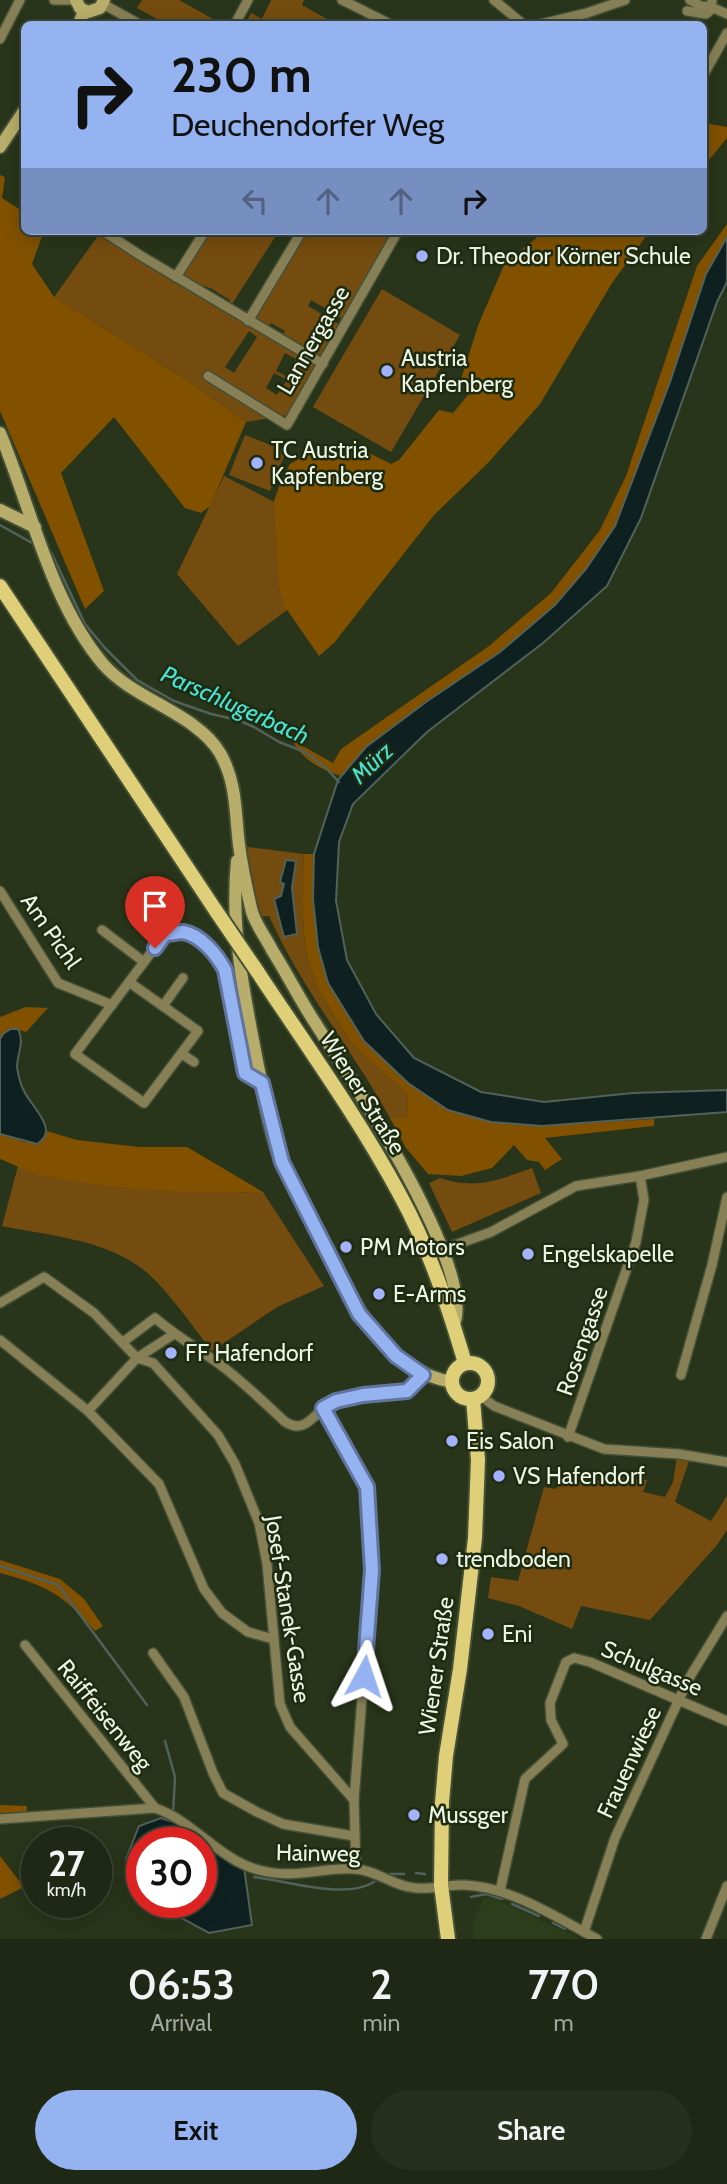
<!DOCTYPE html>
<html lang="en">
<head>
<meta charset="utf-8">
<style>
	:root { --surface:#1f2814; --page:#27301d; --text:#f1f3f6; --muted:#a1a6a0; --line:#3c4434; --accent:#95b2f1 }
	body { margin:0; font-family:Cabin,sans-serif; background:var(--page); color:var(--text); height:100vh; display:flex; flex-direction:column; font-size:26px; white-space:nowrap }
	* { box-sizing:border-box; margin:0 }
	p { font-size:23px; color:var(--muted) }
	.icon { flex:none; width:38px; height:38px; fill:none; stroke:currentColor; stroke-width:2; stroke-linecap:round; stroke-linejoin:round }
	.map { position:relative; height:1939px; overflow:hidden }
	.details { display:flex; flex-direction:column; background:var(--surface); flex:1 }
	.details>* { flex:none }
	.hud { position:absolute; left:21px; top:21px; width:686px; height:214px; border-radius:10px; box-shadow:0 4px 18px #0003,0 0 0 2px var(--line); background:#95b2f1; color:#111; overflow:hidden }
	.speed { position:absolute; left:21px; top:1827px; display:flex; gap:14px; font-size:35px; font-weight:700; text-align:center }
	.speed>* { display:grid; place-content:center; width:91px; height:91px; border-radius:50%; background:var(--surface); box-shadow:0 4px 18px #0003,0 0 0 2px var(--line); line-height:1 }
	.speed small { font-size:18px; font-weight:400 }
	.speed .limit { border:10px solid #d22; background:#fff; color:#111 }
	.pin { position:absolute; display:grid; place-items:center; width:60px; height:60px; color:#fff; margin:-72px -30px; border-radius:50% 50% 50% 0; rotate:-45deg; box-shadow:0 0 7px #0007 }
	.pin .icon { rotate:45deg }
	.me { position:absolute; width:77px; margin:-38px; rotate:5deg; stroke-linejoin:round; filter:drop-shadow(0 0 5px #0008) }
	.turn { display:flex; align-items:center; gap:24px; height:147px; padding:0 35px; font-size:32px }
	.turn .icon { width:91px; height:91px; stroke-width:2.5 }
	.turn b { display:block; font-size:49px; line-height:60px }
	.lanes { display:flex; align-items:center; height:66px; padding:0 35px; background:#0003; justify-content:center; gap:35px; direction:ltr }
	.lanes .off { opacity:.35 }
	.eta { display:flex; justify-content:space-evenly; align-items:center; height:119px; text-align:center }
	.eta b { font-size:42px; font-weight:600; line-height:49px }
	.button { display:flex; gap:14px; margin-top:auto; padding:14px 35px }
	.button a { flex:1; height:80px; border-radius:42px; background:var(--accent); color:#111; font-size:28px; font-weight:600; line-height:80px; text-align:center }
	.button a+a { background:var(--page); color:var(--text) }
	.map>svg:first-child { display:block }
</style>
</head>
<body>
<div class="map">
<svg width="727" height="1939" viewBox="0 0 727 1939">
	<rect width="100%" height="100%" fill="#29351a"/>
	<!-- built -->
	<path fill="#2d3d1b" d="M484,1898H493L580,1939H474L473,1922Z"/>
	<!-- green -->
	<g fill="#754c10" fill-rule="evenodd">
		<path d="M142,0H179L222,24H166L137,8Z"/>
		<path d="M271,0H304L302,5L336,24H254L247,21L251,13L262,19Z"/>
		<path d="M209,231H279L230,307L227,306L230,300C223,296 216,291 210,288C196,282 191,291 181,273Z"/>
		<path d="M309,231H393L343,319L311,300L308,306L340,325L321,358L282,337L285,331L271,323L267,329L255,318Z"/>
		<path d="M100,233L316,364L287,415L246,422L190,382L54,297ZM249,331L257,337L234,373L225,367ZM285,353L296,359L286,376L276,371ZM274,373L287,380L277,395L266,388Z"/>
		<path d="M382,289L460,335L391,452L313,407Z"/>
		<path d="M245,435L286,451L270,491L229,475Z"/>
		<path d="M224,476L278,504L290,608L238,646L177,574Z"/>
		<path d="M239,846L304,854L302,900L305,949L318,990L351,1043L408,1095L407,1118H390C352,1049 301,988 269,916L253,917Z"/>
		<path d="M18,1166C54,1180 90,1183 129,1186C173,1190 218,1193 263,1192L324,1286L277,1307L212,1351C192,1326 163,1282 137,1265C99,1239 46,1235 2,1226Z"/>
		<path d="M532,1168L541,1193L452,1232L429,1183L440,1178C477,1190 497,1180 532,1168Z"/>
		<path d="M677,1457L690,1458L675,1502L711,1521L727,1496V1530L717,1545L650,1620L581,1606L572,1629L519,1606L488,1598L491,1577L518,1581L544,1487L555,1489L562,1483L624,1478L647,1480L643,1492L665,1497L673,1482Z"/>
	</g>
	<!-- forest -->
	<g fill="#815100">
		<path d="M704,123L727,127V138L704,166Z"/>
		<path d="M0,175L5,177L2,198L24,212V231H44L32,264L54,297L190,382L246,422L210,506L201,513L185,508L114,417L61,473L104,591L85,609L0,411Z"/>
		<path d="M727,224V237L706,274L670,382L615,526L586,569L555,605L500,652L426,702L366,747L341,776C321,770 302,759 292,740L333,763L341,749L489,646L551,593L600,530L626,476L697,266Z"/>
		<path d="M545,231H650L612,283L540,404L487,464L434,515L334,643L319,656L283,604L279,586L274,501L281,481L290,464L308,454L367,452L391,464L399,460L439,410L453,413L473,389L461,379L479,323L505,263Z"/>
		<path d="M304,854H314L313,899L318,947L364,1041L542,1126L654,1119V1126L545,1138L562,1159L545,1170L539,1162L527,1160L514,1145L492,1168L461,1176L428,1174L406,1148L390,1118H407L408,1095L351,1043L318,990L305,949L302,900Z"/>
		<path d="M26,1007L48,1008L26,1032C14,1028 6,1028 0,1039V1017Z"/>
		<path d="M47,1131L77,1140L139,1147H187L263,1192C196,1193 112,1190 46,1176C30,1173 15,1165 0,1159V1134L24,1142L44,1139Z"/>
		<path d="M0,1560L60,1579L84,1599L103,1626L95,1631C64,1595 46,1585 0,1573Z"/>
		<path d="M0,1805L27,1806L26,1817L0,1823Z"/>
		<path d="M0,1856L24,1887L0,1899Z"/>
	</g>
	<!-- water -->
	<g fill="#0e2120" stroke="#51615b" stroke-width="2">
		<path d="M727,237V282L717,302L641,518L607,586L543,643L427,732L353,804L339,842L336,901L347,960L376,1014L414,1058L481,1092L544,1102L633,1093L727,1090V1112L542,1126L491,1122L448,1110L408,1083L364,1041L328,983L318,947L313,899L314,854L338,780L366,747L426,702L500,652L555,605L586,569L615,526L670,382L706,274Z"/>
		<path d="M286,860L296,861L292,888L297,934L284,937L274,899L281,896L284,884L280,882Z"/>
		<path d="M11,1029H18C25,1042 17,1054 17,1067C18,1073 20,1083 23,1089C30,1106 61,1130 37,1144L0,1134V1039L4,1033Z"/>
		<path d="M161,1818L179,1824L233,1865L244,1867L252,1925L209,1933L163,1908L158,1902H201V1843H142V1886L134,1878L126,1859L139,1826Z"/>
	</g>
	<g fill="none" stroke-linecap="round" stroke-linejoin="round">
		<!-- stream -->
		<g stroke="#51615b" stroke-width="2.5">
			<path d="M0,525L34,544"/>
			<path d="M47,548L52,554L85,624L105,648L137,680L174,701L211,714L238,720L254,727L279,742L305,752L326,768L339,782"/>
			<path d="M0,1566L58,1585L147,1705"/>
			<path d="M165,1741L175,1777L173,1814"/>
			<path d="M416,1873L425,1874"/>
			<path d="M390,1874H404"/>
			<path d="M254,1877C287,1881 345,1900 374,1882"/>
			<path d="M471,1897L486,1894L502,1899"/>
			<path d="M512,1904L539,1916"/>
			<path d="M553,1923L565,1929"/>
		</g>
		<defs>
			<g id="street">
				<path d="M54,0H76"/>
				<path d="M342,0L390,24"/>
				<path d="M494,0L523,24"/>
				<path d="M690,0L701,6L711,7L712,0"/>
				<path d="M103,4L139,24"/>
				<path d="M711,7L727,14"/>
				<path d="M687,11L706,14L713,8"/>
				<path d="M235,24L248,0"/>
				<path d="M541,24L587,13L625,0"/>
				<path d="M0,39L20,0"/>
				<path d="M704,74L727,33"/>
				<path d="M103,231L143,257L323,364"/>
				<path d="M176,277L205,231"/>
				<path d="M248,321L302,231"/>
				<path d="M208,376L287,425L398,231"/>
				<path d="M0,891L58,983L112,1005"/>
				<path d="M102,930L144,962"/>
				<path d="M129,982L198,1031L144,1103L75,1054L165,934C170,934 178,932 183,932C201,935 217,955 225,970L245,1073L262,1083"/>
				<path d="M163,1006L183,978"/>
				<path d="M182,1054L194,1062"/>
				<path d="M444,1249L491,1232L576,1186L640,1176L727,1157"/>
				<path d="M0,1303L44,1277L94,1313L137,1358L153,1363L218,1435L235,1464L259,1523L267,1564L280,1704L290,1727L354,1800"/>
				<path d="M0,1340L88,1411L159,1484L204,1589L222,1613L248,1632L273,1639"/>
				<path d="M123,1342L155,1318C176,1336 200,1350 222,1366C244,1383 264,1402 284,1421C307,1437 314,1410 335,1401C358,1392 383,1394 407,1391L423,1375"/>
				<path d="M681,1375L712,1265L727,1197"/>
				<path d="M481,1396L494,1406L604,1449L679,1454L727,1462"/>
				<path d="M323,1408L367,1487L372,1570L354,1800L356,1869"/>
				<path d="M88,1411L137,1358L174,1334"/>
				<path d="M568,1437L636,1242L644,1200L640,1176"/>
				<path d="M25,1645L155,1808"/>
				<path d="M153,1653L184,1697L213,1773L223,1793L257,1812L283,1824L354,1836"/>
				<path d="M0,1819L155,1808C194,1821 219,1860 259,1870C296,1880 320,1867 355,1869C376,1870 395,1887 416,1888C431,1890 448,1884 464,1885C511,1887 556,1917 597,1939"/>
				<path d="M500,1891L525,1779L563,1744L551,1720L550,1703L566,1662L574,1658L590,1662L727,1721"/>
				<path d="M584,1932L615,1838L688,1680L727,1616"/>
				<path d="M706,1939L727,1886"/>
			</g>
			<g id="secondary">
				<path d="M76,0L80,8L88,12L100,8L104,0"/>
				<path d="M79,24L84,11"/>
				<path d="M0,147L24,111"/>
				<path d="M0,433C31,507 50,601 103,664C134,700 196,713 220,753C237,783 235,812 239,845C242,868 247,891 252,912C256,925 266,938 272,950C286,972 298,996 312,1018C346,1071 477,1268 454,1324"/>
				<path d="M0,510L35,527"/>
				<path d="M237,861C230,930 245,999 258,1066C265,1098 269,1134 283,1164C296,1195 313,1224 329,1254C357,1309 384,1370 452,1382"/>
			</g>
			<g id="primary">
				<path d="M0,586L216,911"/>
				<path d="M257,971C306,1045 358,1117 400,1195C429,1248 448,1306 465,1363"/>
				<circle cx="470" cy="1381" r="18"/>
				<path d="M448,1939L441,1885L442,1803L446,1756L460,1669L475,1538L478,1460L473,1399"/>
			</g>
		</defs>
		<!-- street casing -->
		<use href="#street" stroke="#445036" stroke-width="12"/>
		<!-- secondary casing -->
		<use href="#secondary" stroke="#445036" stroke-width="16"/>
		<!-- primary casing -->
		<use href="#primary" stroke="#445036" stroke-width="18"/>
		<!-- street -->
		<use href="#street" stroke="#878057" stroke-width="9"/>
		<!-- secondary -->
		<use href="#secondary" stroke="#b8ad6a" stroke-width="12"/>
		<!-- primary -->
		<use href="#primary" stroke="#decf78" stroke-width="14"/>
		<defs>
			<path id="primary-bridge" d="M216,911L257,971"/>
		</defs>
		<!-- primary-bridge casing -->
		<use href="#primary-bridge" stroke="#445036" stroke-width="18" stroke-linecap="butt"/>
		<!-- primary-bridge -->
		<use href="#primary-bridge" stroke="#decf78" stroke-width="14"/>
	</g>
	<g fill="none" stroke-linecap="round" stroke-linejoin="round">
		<defs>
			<path id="route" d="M155,948L165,934C170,934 178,932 183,932C201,935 217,955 225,970L245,1073L262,1083L282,1162L359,1314L396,1356L423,1375L407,1391L363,1395L336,1401L323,1408L367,1487L372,1570L364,1676"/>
		</defs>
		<!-- route casing -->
		<use href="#route" stroke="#61749d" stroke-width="18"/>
		<!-- route -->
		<use href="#route" stroke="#95b2f1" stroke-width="12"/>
	</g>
	<!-- markers -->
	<g fill="#a3b2fd" stroke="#1f2b10" stroke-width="2.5">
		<circle cx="422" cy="256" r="7"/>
		<circle cx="387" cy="371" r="7"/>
		<circle cx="257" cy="463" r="7"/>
		<circle cx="346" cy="1247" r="7"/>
		<circle cx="528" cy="1254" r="7"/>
		<circle cx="379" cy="1294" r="7"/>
		<circle cx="171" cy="1353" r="7"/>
		<circle cx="452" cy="1441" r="7"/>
		<circle cx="499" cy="1476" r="7"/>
		<circle cx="442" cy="1559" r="7"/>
		<circle cx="488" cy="1634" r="7"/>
		<circle cx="414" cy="1815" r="7"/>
	</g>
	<g text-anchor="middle" stroke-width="5" stroke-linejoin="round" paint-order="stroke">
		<!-- poi labels -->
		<g font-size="23" fill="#edf6e5" stroke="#1f2b10" text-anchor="start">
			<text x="436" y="264">Dr. Theodor Körner Schule</text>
			<text x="401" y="366">Austria<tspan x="401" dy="26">Kapfenberg</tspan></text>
			<text x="271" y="458">TC Austria<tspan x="271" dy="26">Kapfenberg</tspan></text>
			<text x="360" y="1255">PM Motors</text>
			<text x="542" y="1262">Engelskapelle</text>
			<text x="393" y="1302">E-Arms</text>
			<text x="185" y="1361">FF Hafendorf</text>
			<text x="466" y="1449">Eis Salon</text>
			<text x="513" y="1484">VS Hafendorf</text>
			<text x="456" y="1567">trendboden</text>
			<text x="502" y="1642">Eni</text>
			<text x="428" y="1823">Mussger</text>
		</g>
		<!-- street labels -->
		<g font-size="23" fill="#edf6e5" stroke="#1f2b10">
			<text transform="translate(313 340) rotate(-60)" y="8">Lannergasse</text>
			<text transform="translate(51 931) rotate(55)" y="8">Am Pichl</text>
			<text transform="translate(363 1093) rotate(58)" y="8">Wiener Straße</text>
			<text transform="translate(582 1341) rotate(-71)" y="8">Rosengasse</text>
			<text transform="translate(288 1609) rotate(81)" y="8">Josef-Stanek-Gasse</text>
			<text transform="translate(436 1666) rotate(-82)" y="8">Wiener Straße</text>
			<text transform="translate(652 1668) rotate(23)" y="8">Schulgasse</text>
			<text transform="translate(105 1715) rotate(51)" y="8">Raiffeisenweg</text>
			<text transform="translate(629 1762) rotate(-65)" y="8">Frauenwiese</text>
			<text transform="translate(318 1853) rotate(1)" y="8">Hainweg</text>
		</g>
		<!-- water labels -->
		<g font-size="24" font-style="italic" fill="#49e2d6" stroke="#1f2b10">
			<text transform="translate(235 705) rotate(24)" y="8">Parschlugerbach</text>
			<text transform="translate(372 763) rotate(-43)" y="8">Mürz</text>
		</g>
	</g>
</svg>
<div class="speed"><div>27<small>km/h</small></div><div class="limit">30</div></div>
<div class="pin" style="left:155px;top:948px;background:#d93025"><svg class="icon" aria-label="arrive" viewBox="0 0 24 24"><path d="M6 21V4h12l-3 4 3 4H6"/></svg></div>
<svg class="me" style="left:364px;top:1676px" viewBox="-20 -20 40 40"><path d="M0-17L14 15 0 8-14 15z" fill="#95b2f1" stroke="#fff" stroke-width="4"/></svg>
<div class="hud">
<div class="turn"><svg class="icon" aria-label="right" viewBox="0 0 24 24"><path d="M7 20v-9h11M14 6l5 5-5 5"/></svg><div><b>230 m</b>Deuchendorfer Weg</div></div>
<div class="lanes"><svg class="icon off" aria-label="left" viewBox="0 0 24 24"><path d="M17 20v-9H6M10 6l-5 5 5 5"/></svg><svg class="icon off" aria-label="ahead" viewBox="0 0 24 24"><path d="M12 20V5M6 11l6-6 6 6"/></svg><svg class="icon off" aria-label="ahead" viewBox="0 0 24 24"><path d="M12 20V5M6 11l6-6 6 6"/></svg><svg class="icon" aria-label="right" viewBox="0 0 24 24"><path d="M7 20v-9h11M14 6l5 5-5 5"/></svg></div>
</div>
</div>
<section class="details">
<div class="eta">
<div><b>06:53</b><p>Arrival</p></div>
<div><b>2</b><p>min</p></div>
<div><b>770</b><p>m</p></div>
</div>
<div class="button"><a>Exit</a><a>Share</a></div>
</section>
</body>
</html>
